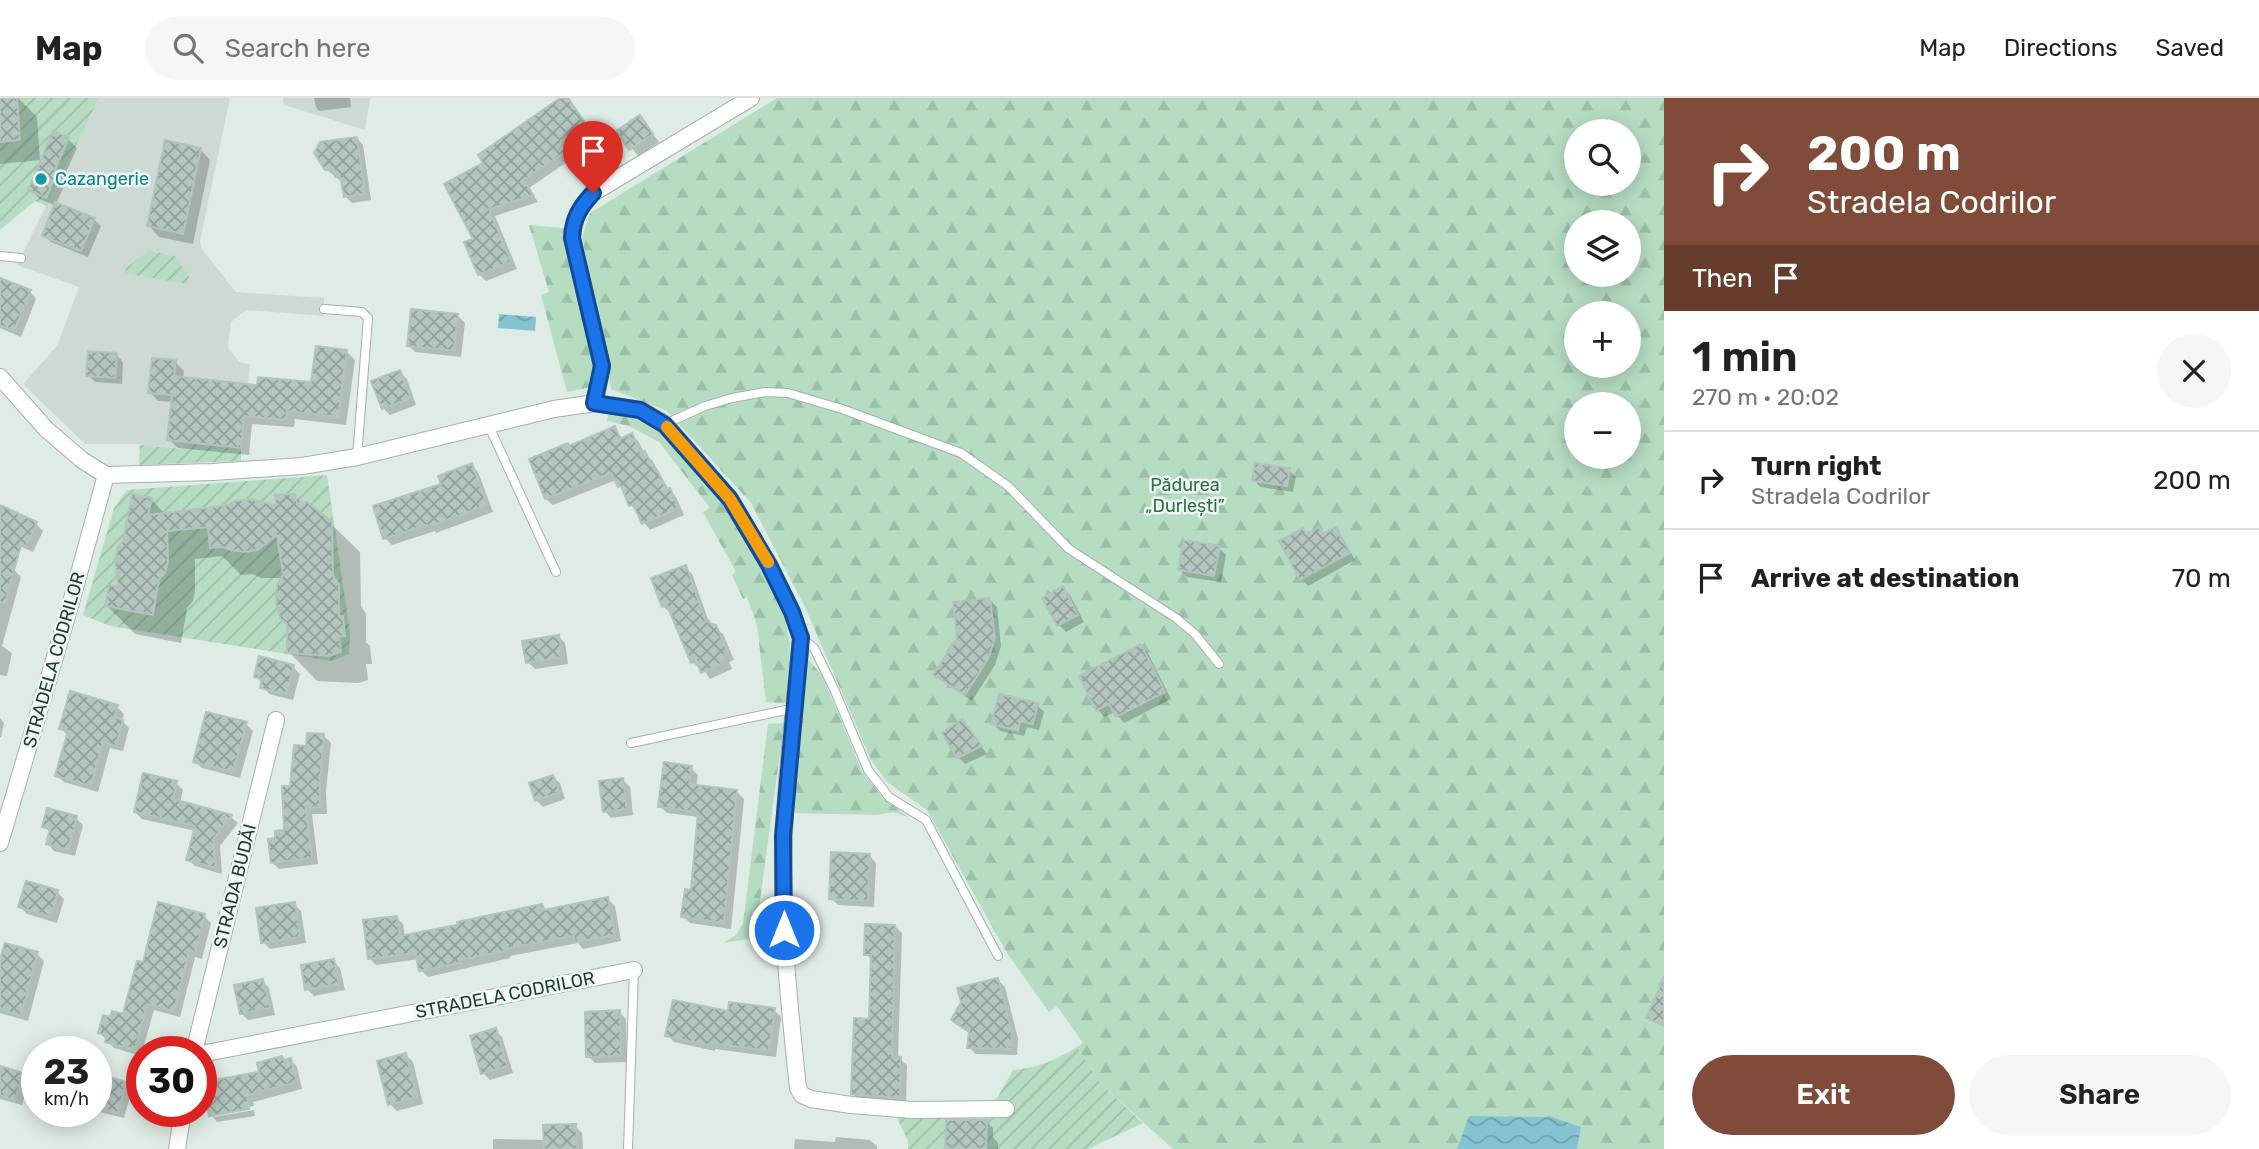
<!DOCTYPE html>
<html lang="en">
<head>
<meta charset="utf-8">
<style>
	:root { --surface:#fff; --page:#f6f6f6; --text:#202124; --muted:#757577; --line:#e0e0e0; --accent:#804b38 }
	body { margin:0; font-family:Rubik,sans-serif; background:var(--page); color:var(--text); height:100vh; display:flex; flex-direction:column; font-size:26px; white-space:nowrap }
	* { box-sizing:border-box; margin:0 }
	p { font-size:23px; color:var(--muted) }
	.icon { flex:none; width:38px; height:38px; fill:none; stroke:currentColor; stroke-width:2; stroke-linecap:round; stroke-linejoin:round }
	.map { position:relative; flex:1; overflow:hidden }
	.drawer { display:flex; flex-direction:column; background:var(--surface); width:595px }
	.drawer>* { flex:none }
	.hud { background:#804b38; color:#fff; overflow:hidden }
	.fabs { position:absolute; left:1564px; top:21px; display:grid; gap:14px }
	.fabs a { display:grid; place-items:center; width:77px; height:77px; border-radius:50%; background:var(--surface); box-shadow:0 4px 18px #0003; font-size:35px }
	.speed { position:absolute; left:21px; top:938px; display:flex; gap:14px; font-size:35px; font-weight:700; text-align:center }
	.speed>* { display:grid; place-content:center; width:91px; height:91px; border-radius:50%; background:var(--surface); box-shadow:0 4px 18px #0003; line-height:1 }
	.speed small { font-size:18px; font-weight:400 }
	.speed .limit { border:10px solid #d22; background:#fff; color:#111 }
	.pin { position:absolute; display:grid; place-items:center; width:60px; height:60px; color:#fff; margin:-72px -30px; border-radius:50% 50% 50% 0; rotate:-45deg; box-shadow:0 0 7px #0007 }
	.pin .icon { rotate:45deg }
	.me { position:absolute; width:77px; margin:-38px; rotate:0deg; stroke-linejoin:round; filter:drop-shadow(0 0 5px #0008) }
	.turn { display:flex; align-items:center; gap:24px; height:147px; padding:0 28px; font-size:32px }
	.turn .icon { width:91px; height:91px; stroke-width:2.5 }
	.turn b { display:block; font-size:49px; line-height:60px }
	.then { display:flex; align-items:center; height:66px; padding:0 28px; background:#0003; gap:14px; font-size:26px }
	.round { display:grid; place-items:center; flex:none; width:74px; height:74px; border-radius:37px; background:var(--page) }
	.summary { display:flex; align-items:center; justify-content:space-between; height:119px; padding:0 28px }
	h1 { font-size:42px; font-weight:600; line-height:52px }
	.cta { display:flex; gap:14px; margin-top:auto; padding:14px 28px }
	.cta a { flex:1; height:80px; border-radius:42px; background:var(--accent); color:#fff; font-size:28px; font-weight:600; line-height:80px; text-align:center }
	.cta a+a { background:var(--page); color:var(--text) }
	ul { padding:0; list-style:none }
	li { display:flex; align-items:center; gap:21px; height:98px; padding:0 28px; border-top:2px solid var(--line) }
	li div { flex:1 }
	li b { display:block; font-size:26px }
	li em { font-style:normal }
	header { display:flex; align-items:center; gap:42px; box-sizing:border-box; height:98px; padding:0 35px; background:var(--surface); border-bottom:2px solid var(--line) }
	header strong { font-size:33px }
	nav { display:flex; gap:38px; margin-inline-start:auto; font-size:24px }
	.search { width:490px; height:63px; background:var(--page); display:flex; align-items:center; gap:18px; box-sizing:border-box; padding:0 24px; border-radius:38px; color:var(--muted); font-size:26px }
	main { display:flex; flex:1; min-height:0 }
	.map>svg:first-child { display:block }
</style>
</head>
<body>
<header>
<strong>Map</strong>
<div class="search"><svg class="icon" aria-label="search" viewBox="0 0 24 24"><circle cx="10" cy="10" r="6"/><path d="M15 15l6 6"/></svg>Search here</div>
<nav><a>Map</a><a>Directions</a><a>Saved</a></nav>
</header>
<main>
<div class="map">
<svg width="1664" height="1051" viewBox="0 0 1664 1051">
	<defs>
		<pattern id="forest-firs" width="22" height="20" patternUnits="userSpaceOnUse" patternTransform="scale(1.75)"><rect width="22" height="20" fill="#b6ddc2"/><path d="M5 1l3.5 6h-7zM16 11l3.5 6h-7z" fill="#9cbfa7"/></pattern>
		<pattern id="garden-furrows" width="10" height="10" patternUnits="userSpaceOnUse" patternTransform="scale(1.75)"><rect width="10" height="10" fill="#b6ddc2"/><path d="M-1 1l2-2M0 10L10 0M9 11l2-2" fill="none" stroke="#9cbfa7"/></pattern>
		<pattern id="water-waves" width="16" height="10" patternUnits="userSpaceOnUse" patternTransform="scale(1.75)"><rect width="16" height="10" fill="#84c4d2"/><path d="M0 5q4-4 8 0t8 0" fill="none" stroke="#6ba0ab"/></pattern>
		<pattern id="building-cross-hatch" width="8" height="8" patternUnits="userSpaceOnUse" patternTransform="scale(1.75)"><rect width="8" height="8" fill="#b4c5be"/><path d="M0 0l8 8M0 8l8-8" fill="none" stroke="#92a19b"/></pattern>
	</defs>
	<rect width="100%" height="100%" fill="#dfebe5"/>
	<!-- built -->
	<g fill="#cddad4">
		<path d="M99,0H230L200,143L201,150L236,194L324,200V218L246,212L231,224L228,249L239,264L250,266L241,350L186,344V351L132,346H85L23,286L57,248L79,189L17,167Z"/>
		<path d="M283,0H370L365,32L284,7Z"/>
	</g>
	<!-- forest -->
	<g fill="url(#forest-firs)" fill-rule="evenodd">
		<path d="M777,0H1664V1051H1173L1099,984L1077,949L1083,945L1057,908L1049,914L1007,855L927,712L888,685L871,662L805,509L751,405L667,313L611,291L582,139L590,115ZM1577,33H1629V86H1577ZM1577,124H1629V177H1577ZM1577,215H1629V268H1577ZM1577,306H1629V359H1577Z"/>
		<path d="M529,127L564,130L597,272L591,289L567,294L541,197L549,194Z"/>
		<path d="M609,314L634,320L657,330L727,407L764,470L783,511L790,545L788,605L766,604L757,527L747,499L743,501L732,477L736,474L703,414L710,410L659,344L629,328L607,323Z"/>
		<path d="M807,560L822,577L862,673L883,700L910,720L893,714L876,717L793,715Z"/>
		<path d="M784,625L755,840L723,845L736,837L743,826L768,626Z"/>
	</g>
	<!-- garden -->
	<g fill="url(#garden-furrows)">
		<path d="M0,0H99L47,108L35,103L0,132Z"/>
		<path d="M149,153L175,158L189,179L187,186L125,175L126,170Z"/>
		<path d="M186,344L241,350V363L139,367L140,347L185,351Z"/>
		<path d="M327,377L350,535L349,556L332,563L110,528L83,517L114,410L127,392Z"/>
		<path d="M1077,949L1099,984L1143,1025L1088,1051H908V1043L897,1020L900,1002L913,1007L991,1004L997,1000L1013,972C1038,970 1056,962 1077,949Z"/>
	</g>
	<!-- water -->
	<g fill="url(#water-waves)">
		<path d="M499,216L536,219L535,233L498,230Z"/>
		<path d="M1469,1018L1552,1019L1581,1029L1577,1051H1457Z"/>
	</g>
	<!-- shadow -->
	<g fill="#0003">
		<path d="M0,0H18L37,19L40,62L0,66Z"/>
		<path d="M314,0H350L351,9L319,13L316,9Z"/>
		<path d="M563,0H567L572,5L592,34L567,50L573,60L529,90L538,104L495,118L517,171L486,183L479,176L475,141L485,66Z"/>
		<path d="M640,19L659,44L638,58L619,33Z"/>
		<path d="M357,40L363,47L371,102L352,105L345,98L343,85L326,71Z"/>
		<path d="M68,41L77,50L63,81L66,84L56,106L94,121L101,128L88,159L51,144L44,137L56,108L40,101L30,92Z"/>
		<path d="M200,51L210,62L193,146L159,139L149,128Z"/>
		<path d="M0,182L30,194L36,201L21,239L0,230Z"/>
		<path d="M458,218L465,225L461,259L415,254L408,247Z"/>
		<path d="M347,254L355,262L346,327L295,321L294,329L252,326L249,357L178,350L169,341L173,304L158,303L150,294L175,264L184,273L183,281L258,289L313,286Z"/>
		<path d="M117,257L123,264L122,286L95,284L88,277Z"/>
		<path d="M400,274L407,281L416,307L390,317L383,310Z"/>
		<path d="M614,330L623,341L632,337L639,344L644,355L652,362L669,392L676,399L684,417L650,432L631,407L625,394L616,382L553,407L546,401L570,350Z"/>
		<path d="M471,367L478,374L493,414L436,435L435,433L392,447L385,440L443,387Z"/>
		<path d="M1289,372L1296,379L1293,394L1260,389L1254,382Z"/>
		<path d="M294,398L303,406L331,426L360,454L361,508L366,516V544L370,548L372,566H366L368,582L358,585L317,583L289,554V526L283,480H261L253,476L241,477L222,458L195,461V492L193,503L187,510L181,545L135,536L107,508L120,492L151,401L166,417L277,409Z"/>
		<path d="M0,409L36,426L43,433L33,454L0,439Z"/>
		<path d="M1319,431L1325,437L1335,431L1342,438L1355,462L1308,488L1302,481V432L1308,437Z"/>
		<path d="M1219,450L1226,457L1221,484L1187,479L1180,472Z"/>
		<path d="M0,468L14,472L21,479L2,548L12,555L7,578L0,577Z"/>
		<path d="M685,469L692,476L710,527L723,536L734,562L729,564L732,571L710,581L702,570L700,571L693,564L672,514L670,515L663,508Z"/>
		<path d="M1063,490L1070,497L1084,524L1066,534L1059,527Z"/>
		<path d="M990,502L997,509L1001,548L995,567L972,603L942,583L935,577L958,541Z"/>
		<path d="M558,538L565,545L568,566L535,571L528,564Z"/>
		<path d="M1141,548L1148,555L1171,601L1124,625L1115,614L1104,619L1098,612Z"/>
		<path d="M293,569L300,576L293,602L269,596L256,578Z"/>
		<path d="M1037,607L1044,614L1039,632L1027,629L1024,638L1000,633L993,626Z"/>
		<path d="M117,609L124,616L122,623L129,630L123,653L110,650L98,694L64,684L57,677L68,638L61,630Z"/>
		<path d="M0,620L4,625L1,639H0Z"/>
		<path d="M962,623L987,656L965,666L958,659Z"/>
		<path d="M246,626L253,633L240,680L202,670L195,663Z"/>
		<path d="M324,638L331,645L326,693L327,716H312L318,766L279,771L272,764L277,742L285,734L291,689L307,650Z"/>
		<path d="M691,670L698,677L696,689L737,694L744,701L731,831L690,825L683,818L692,794L700,719L667,715L660,708Z"/>
		<path d="M553,679L560,685L565,701L543,709L536,702Z"/>
		<path d="M623,682L630,689L633,717L611,720L605,713Z"/>
		<path d="M176,685L183,692L180,705L231,719L238,725L220,748L222,776L195,768L188,761L196,733L142,721L135,714Z"/>
		<path d="M76,720L83,727L75,758L54,753L48,746L51,735L44,728Z"/>
		<path d="M870,758L876,765L874,809L838,807L831,800Z"/>
		<path d="M57,794L64,801L57,825L27,816L20,809Z"/>
		<path d="M608,801L615,808L621,843L583,851L578,845L510,858V860L428,879L421,872L419,861L376,867L369,860L396,819L403,826L405,839L459,828L542,807L547,813Z"/>
		<path d="M294,806L301,813L306,845L270,851L263,844Z"/>
		<path d="M204,818L211,825L202,861L195,859L180,919L154,912L141,958L114,950L100,935L125,918L144,866Z"/>
		<path d="M895,828L902,835L898,960L907,967L906,1007L860,1003L853,996L871,922L873,863L866,856Z"/>
		<path d="M37,856L44,863L28,923L0,915V867Z"/>
		<path d="M333,863L340,870L345,892L314,898L307,891Z"/>
		<path d="M998,882L1005,889L1018,941L1017,957L976,956L969,949L970,936L953,922Z"/>
		<path d="M263,883L269,890L275,917L248,922L242,916Z"/>
		<path d="M774,912L781,919L776,959L715,951V953L674,944L667,937L730,915Z"/>
		<path d="M619,914L626,921L627,964L595,965L588,958Z"/>
		<path d="M495,932L502,939L513,975L490,982L483,975Z"/>
		<path d="M406,957L413,964L423,1006L397,1013L390,1006Z"/>
		<path d="M291,962L297,969L302,991L253,1004L254,1008L214,1015V1019L254,1012L255,1018L217,1024L211,1017L262,976Z"/>
		<path d="M0,970L22,976L29,983L22,1007L0,1001Z"/>
		<path d="M96,977L125,985L132,992L124,1020L96,1013Z"/>
		<path d="M986,1023L993,1030V1039L998,1045V1051H947Z"/>
		<path d="M575,1028L582,1035L583,1051H493V1041L545,1042Z"/>
		<path d="M836,1039L870,1042L877,1048V1051H794L795,1041L835,1044Z"/>
	</g>
	<!-- building -->
	<g fill="url(#building-cross-hatch)" stroke="#b1c4bd" stroke-width="2">
		<path d="M0,0H17L20,42L0,44Z"/>
		<path d="M560,0H568L586,26L561,43L568,52L524,82L533,97L489,111L511,164L478,177L464,144L473,141L444,86L483,65L478,57Z"/>
		<path d="M640,17L653,36L629,52L616,33Z"/>
		<path d="M53,33L69,39L55,72L58,73L46,100L28,92Z"/>
		<path d="M357,39L365,96L344,99L340,78L335,79L334,71L325,72L314,55L320,44Z"/>
		<path d="M165,42L201,50L183,136L147,128Z"/>
		<path d="M55,104L95,120L81,153L42,138Z"/>
		<path d="M0,180L31,192L14,233L0,227Z"/>
		<path d="M411,211L458,216L454,253L407,248Z"/>
		<path d="M316,248L347,252L338,319L287,313L286,322L244,318L241,350L167,342L172,297L148,295L152,260L176,262L174,278L257,287L258,279L311,284Z"/>
		<path d="M88,253L117,255L115,280L86,278Z"/>
		<path d="M400,272L411,300L382,311L371,283Z"/>
		<path d="M615,328L620,341L632,335L641,355L645,353L655,373L657,372L666,391L670,390L678,410L642,426L633,406L629,408L621,388L618,389L611,375L545,401L529,361L568,345L569,348Z"/>
		<path d="M472,365L487,407L428,429L427,427L383,441L373,408L441,386L438,378Z"/>
		<path d="M1255,365L1290,370L1287,388L1252,383Z"/>
		<path d="M132,396L152,400L148,417L228,407L236,403L250,401L276,407L275,397L295,396L297,405L307,404L332,424L333,478L339,486V518H343L345,538H339L341,554L329,558L287,555V526L280,520L276,504L277,487L283,477L277,437L258,452L245,454L231,452L223,449L210,450L208,429L167,433L168,463L165,475L159,481L153,517L105,508L109,487L118,489L115,463L118,449L123,442Z"/>
		<path d="M0,407L37,424L26,449L21,447L5,505L0,504Z"/>
		<path d="M1319,429L1323,436L1336,429L1350,455L1300,482L1279,443L1303,430L1306,436Z"/>
		<path d="M1184,442L1220,448L1214,478L1178,472Z"/>
		<path d="M686,467L706,524L709,523L711,526L716,527L728,555L723,557L726,564L701,575L697,563L691,565L667,507L662,509L651,480Z"/>
		<path d="M1063,488L1078,517L1057,528L1042,500Z"/>
		<path d="M990,500L995,540L989,559L965,597L933,577L957,540L953,504Z"/>
		<path d="M559,537L562,559L526,565L522,543Z"/>
		<path d="M1141,546L1165,594L1116,619L1109,606L1096,613L1079,578Z"/>
		<path d="M259,558L294,567L286,596L260,590L262,581L254,579Z"/>
		<path d="M70,593L118,607L114,619L123,622L116,648L103,644L91,688L55,678L68,633L59,631Z"/>
		<path d="M999,596L1038,605L1033,626L1020,623L1018,633L991,626Z"/>
		<path d="M206,614L247,624L233,674L193,664Z"/>
		<path d="M962,621L982,648L957,660L942,635Z"/>
		<path d="M307,635L324,636L320,685V709L306,710L312,760L271,765L268,741L275,740V733L284,732L282,688H290L294,647L306,648Z"/>
		<path d="M664,664L692,668L689,686L737,692L724,825L681,819L685,791L691,792L698,714L658,709Z"/>
		<path d="M143,675L177,683L173,701L232,717L213,741L216,770L186,762L195,728L134,714Z"/>
		<path d="M553,677L560,694L535,703L529,685Z"/>
		<path d="M623,680L627,711L603,714L599,683Z"/>
		<path d="M47,710L77,718L68,752L46,746L50,731L42,729Z"/>
		<path d="M831,754L870,756L868,803L829,801Z"/>
		<path d="M26,783L58,792L51,819L18,809Z"/>
		<path d="M608,799L615,837L575,844L573,838L504,851L505,853L459,862L460,865L419,873L415,855L368,861L363,822L397,818L400,838L457,827V824L542,806L544,812Z"/>
		<path d="M158,804L205,816L195,855L189,853L174,913L147,906L135,952L105,944L107,938L98,935L103,917L110,919L112,913L123,916L137,863L143,864Z"/>
		<path d="M295,804L300,839L261,845L256,810Z"/>
		<path d="M865,826L895,827L892,958L901,959L900,1000L851,996L854,920L869,921L871,857H864Z"/>
		<path d="M5,845L38,854L21,918L0,911V861Z"/>
		<path d="M334,861L339,886L305,892L301,867Z"/>
		<path d="M1664,879V928L1646,920Z"/>
		<path d="M998,880L1012,933L1011,951L967,950L969,934L951,922L961,904L957,890Z"/>
		<path d="M263,881L270,910L240,916L234,887Z"/>
		<path d="M673,902L728,913L729,904L775,910L769,953L709,945L708,947L665,938Z"/>
		<path d="M620,912L621,958L586,959L585,914Z"/>
		<path d="M496,930L507,968L481,976L470,938Z"/>
		<path d="M406,955L417,999L388,1007L377,963Z"/>
		<path d="M282,958L284,962L291,960L297,984L247,997L249,1011L209,1018L205,991L214,989L213,982L259,974L257,965Z"/>
		<path d="M0,968L23,975L15,1002L0,997Z"/>
		<path d="M96,975L126,984L118,1015L96,1009Z"/>
		<path d="M946,1022H987L986,1051H945Z"/>
		<path d="M576,1026L577,1051H544L543,1027Z"/>
	</g>
	<g fill="none" stroke-linecap="round" stroke-linejoin="round">
		<defs>
			<g id="service">
				<path d="M0,158L21,160"/>
				<path d="M324,211L362,214L368,220L357,359"/>
				<path d="M488,326L556,474"/>
				<path d="M665,326L705,308L732,300L765,294L788,295L842,311L961,355L1008,388L1069,451L1176,520L1195,536L1219,566"/>
				<path d="M801,540L814,550L834,591L868,672L889,699L926,722L998,858"/>
				<path d="M631,645L795,610"/>
				<path d="M628,1051L634,872"/>
			</g>
			<g id="minor">
				<path d="M0,279L46,331L82,362L106,377L213,374L302,368L357,359L554,311L595,305L641,312L665,326L730,401L769,467L792,514L801,540C795,606 786,672 784,738C780,822 789,906 798,990L802,997L811,1001L851,1007L912,1012L1006,1011"/>
				<path d="M595,305L602,268L572,140C573,120 580,109 593,95L751,0"/>
				<path d="M0,745L70,508L106,377"/>
				<path d="M194,954L276,622"/>
				<path d="M201,956L634,872"/>
				<path d="M177,1051L183,1013"/>
			</g>
		</defs>
		<!-- service casing -->
		<use href="#service" stroke="#a2b3ac" stroke-width="10"/>
		<!-- minor casing -->
		<use href="#minor" stroke="#a2b3ac" stroke-width="18"/>
		<!-- service -->
		<use href="#service" stroke="#fff" stroke-width="8"/>
		<!-- minor -->
		<use href="#minor" stroke="#fff" stroke-width="16"/>
	</g>
	<g fill="none" stroke-linecap="round" stroke-linejoin="round">
		<defs>
			<path id="route" d="M593,95C580,109 573,120 572,140L602,268L594,305L640,312L665,327L730,401L769,467L792,514L801,540L783,738L784,832"/>
		</defs>
		<!-- route casing -->
		<use href="#route" stroke="#114b97" stroke-width="18"/>
		<!-- route -->
		<use href="#route" stroke="#1a73e8" stroke-width="12"/>
		<!-- slow -->
		<path stroke="#f59e0b" stroke-width="12" d="M667,329L730,401L768,464"/>
	</g>
	<!-- markers -->
	<circle fill="#0f9aa8" stroke="#eff7f3" stroke-width="2.5" cx="41" cy="81" r="7"/>
	<g text-anchor="middle" stroke-width="5" stroke-linejoin="round" paint-order="stroke">
		<!-- culture labels -->
		<g font-size="18" fill="#0d838f" stroke="#eff7f3" text-anchor="start">
			<text x="55" y="87">Cazangerie</text>
		</g>
		<!-- park labels -->
		<g font-size="18" fill="#297247" stroke="#eff7f3">
			<text x="1185" y="393">Pădurea<tspan x="1185" dy="21">„Durlești”</tspan></text>
		</g>
		<!-- street labels -->
		<g font-size="18" fill="#1f3b34" stroke="#eff7f3">
			<text transform="translate(54 562) rotate(-74)" y="6">STRADELA CODRILOR</text>
			<text transform="translate(235 788) rotate(-76)" y="6">STRADA BUDĂI</text>
			<text transform="translate(505 897) rotate(-11)" y="6">STRADELA CODRILOR</text>
		</g>
	</g>
</svg>
<div class="fabs">
<a><svg class="icon" aria-label="search" viewBox="0 0 24 24"><circle cx="10" cy="10" r="6"/><path d="M15 15l6 6"/></svg></a>
<a><svg class="icon" aria-label="layers" viewBox="0 0 24 24"><path d="M12 4l9 5-9 5-9-5zM3 14l9 5 9-5"/></svg></a>
<a>+</a>
<a>−</a>
</div>
<div class="speed"><div>23<small>km/h</small></div><div class="limit">30</div></div>
<div class="pin" style="left:593px;top:95px;background:#d93025"><svg class="icon" aria-label="arrive" viewBox="0 0 24 24"><path d="M6 21V4h12l-3 4 3 4H6"/></svg></div>
<svg class="me" style="left:784px;top:832px" viewBox="-20 -20 40 40"><circle r="17" fill="#1a73e8" stroke="#fff" stroke-width="3"/><path d="M0-11L8 9 0 5-8 9z" fill="#fff"/></svg>
</div>
<section class="drawer">
<div class="hud">
<div class="turn"><svg class="icon" aria-label="right" viewBox="0 0 24 24"><path d="M7 20v-9h11M14 6l5 5-5 5"/></svg><div><b>200 m</b>Stradela Codrilor</div></div>
<div class="then">Then<svg class="icon" aria-label="arrive" viewBox="0 0 24 24"><path d="M6 21V4h12l-3 4 3 4H6"/></svg></div>
</div>
<div class="summary"><div><h1>1 min</h1><p>270 m · 20:02</p></div><a class="round"><svg class="icon" aria-label="close" viewBox="0 0 24 24"><path d="M6 6l12 12M18 6L6 18"/></svg></a></div>
<ul>
<li><svg class="icon" aria-label="right" viewBox="0 0 24 24"><path d="M7 20v-9h11M14 6l5 5-5 5"/></svg><div><b>Turn right</b><p>Stradela Codrilor</p></div><em>200 m</em></li>
<li><svg class="icon" aria-label="arrive" viewBox="0 0 24 24"><path d="M6 21V4h12l-3 4 3 4H6"/></svg><div><b>Arrive at destination</b></div><em>70 m</em></li>
</ul>
<div class="cta"><a>Exit</a><a>Share</a></div>
</section>
</main>
</body>
</html>
